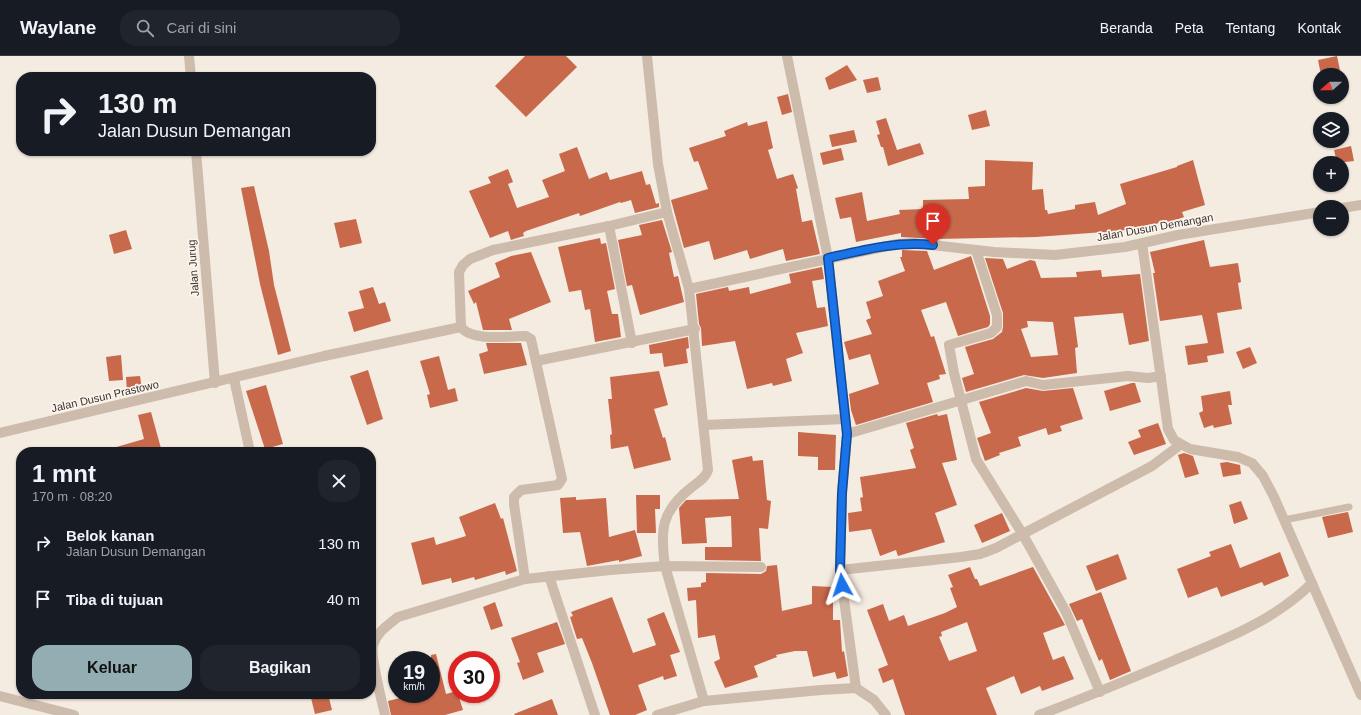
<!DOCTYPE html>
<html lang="id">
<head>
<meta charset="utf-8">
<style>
	:root { --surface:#171b24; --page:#20242c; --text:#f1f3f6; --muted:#9ea1a6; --line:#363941; --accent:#92aeb2 }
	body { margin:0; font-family:Arial,sans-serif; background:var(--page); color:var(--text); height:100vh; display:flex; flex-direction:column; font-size:15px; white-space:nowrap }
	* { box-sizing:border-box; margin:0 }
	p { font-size:13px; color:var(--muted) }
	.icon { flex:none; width:22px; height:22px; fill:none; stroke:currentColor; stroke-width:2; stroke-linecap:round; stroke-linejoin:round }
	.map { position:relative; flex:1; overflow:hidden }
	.details { position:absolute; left:16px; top:391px; width:360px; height:252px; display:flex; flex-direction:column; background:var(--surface); border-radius:16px; box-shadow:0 1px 3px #0004 }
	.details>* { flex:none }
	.top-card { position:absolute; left:16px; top:16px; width:360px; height:84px; border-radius:16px; box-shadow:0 1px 3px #0004; background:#171b24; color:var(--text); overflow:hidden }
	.needle { width:26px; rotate:249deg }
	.fabs { position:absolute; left:1313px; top:12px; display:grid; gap:8px }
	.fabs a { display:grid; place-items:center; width:36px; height:36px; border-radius:50%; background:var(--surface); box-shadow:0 1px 3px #0004; font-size:20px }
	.speed { position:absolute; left:388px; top:595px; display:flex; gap:8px; font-size:20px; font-weight:700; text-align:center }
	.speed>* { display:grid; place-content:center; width:52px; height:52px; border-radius:50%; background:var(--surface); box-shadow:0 1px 3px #0004; line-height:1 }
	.speed small { font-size:10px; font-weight:400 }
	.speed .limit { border:6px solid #d22; background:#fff; color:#111 }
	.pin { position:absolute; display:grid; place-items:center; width:34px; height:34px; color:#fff; margin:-41px -17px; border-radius:50% 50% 50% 0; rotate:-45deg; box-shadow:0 0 4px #0007 }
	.pin .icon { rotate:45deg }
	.me { position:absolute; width:44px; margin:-22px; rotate:355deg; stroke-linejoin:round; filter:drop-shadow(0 0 3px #0008) }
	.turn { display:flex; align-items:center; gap:14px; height:84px; padding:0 16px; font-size:18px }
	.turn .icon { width:52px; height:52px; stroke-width:2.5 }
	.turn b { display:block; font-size:28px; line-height:34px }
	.round { display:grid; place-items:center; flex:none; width:42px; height:42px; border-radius:16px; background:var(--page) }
	.headline { display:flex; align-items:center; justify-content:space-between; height:68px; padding:0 16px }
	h1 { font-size:24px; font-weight:700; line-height:30px }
	.button { display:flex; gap:8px; margin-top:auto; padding:8px 16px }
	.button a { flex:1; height:46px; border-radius:16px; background:var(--accent); color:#111; font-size:16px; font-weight:700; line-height:46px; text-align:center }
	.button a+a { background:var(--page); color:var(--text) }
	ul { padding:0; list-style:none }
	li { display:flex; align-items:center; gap:12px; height:56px; padding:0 16px }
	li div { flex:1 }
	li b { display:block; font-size:15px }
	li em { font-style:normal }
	header { display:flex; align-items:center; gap:24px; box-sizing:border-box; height:56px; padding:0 20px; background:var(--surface); border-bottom:1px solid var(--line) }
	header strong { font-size:19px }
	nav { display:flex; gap:22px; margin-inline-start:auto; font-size:14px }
	.search { width:280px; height:36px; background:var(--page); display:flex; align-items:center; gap:10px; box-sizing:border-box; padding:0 14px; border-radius:16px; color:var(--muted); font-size:15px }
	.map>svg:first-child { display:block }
</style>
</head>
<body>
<header>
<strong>Waylane</strong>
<div class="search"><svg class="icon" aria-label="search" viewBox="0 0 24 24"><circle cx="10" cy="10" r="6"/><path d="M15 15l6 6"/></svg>Cari di sini</div>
<nav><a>Beranda</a><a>Peta</a><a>Tentang</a><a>Kontak</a></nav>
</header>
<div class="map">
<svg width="1361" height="659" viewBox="0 0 1361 659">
	<rect width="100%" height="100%" fill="#f4ebe1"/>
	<!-- building -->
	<g fill="#c8694b" fill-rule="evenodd">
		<path d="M525,0H566L577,11L526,61L495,30Z"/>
		<path d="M1337,0L1340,14L1333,15L1334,19H1321L1318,4Z"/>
		<path d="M847,9L857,24L829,34L825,22Z"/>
		<path d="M878,21L881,34L867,37L863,24Z"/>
		<path d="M788,38L792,56L782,59L777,41Z"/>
		<path d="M986,54L990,70L972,74L968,59Z"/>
		<path d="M886,62L897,94L920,87L924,98L888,110L883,91H881L877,79L880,78L876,65Z"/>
		<path d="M767,65L773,92L768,94L777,123L793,118L798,132L796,133L802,166L812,164L820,198L786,205L783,193L750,203L747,194L714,204L709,185L684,192L671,144L708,133L698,105L694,106L689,92L726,80L724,75L747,66L748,70Z"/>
		<path d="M854,74L857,86L832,91L829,79Z"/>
		<path d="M1351,90L1354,105L1337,107L1334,94Z"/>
		<path d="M577,91L589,123L607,116L610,124L642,115L646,129L650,128L656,148L659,147V151L635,157L631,144L621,147L620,146L580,160L579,157L526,175L523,177L524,180L517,182L511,184L508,175L490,182L469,135L491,127L488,121L508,113L513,126L508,128L517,152L549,141L542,124L565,115L559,98Z"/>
		<path d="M841,92L844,104L823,109L820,97Z"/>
		<path d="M985,104L1033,106L1032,134L1043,133L1045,154H1047L1048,158L1075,153V149L1095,146L1098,159L1126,148L1120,128L1177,111V110L1193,104L1205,149L1182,156L1184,161L1168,167L1167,164L1136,175L1134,170L1110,180L1109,177L1105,179L1104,176L1036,181L937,183L901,181V177L856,186L851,161L840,163L835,142L862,136L867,165L900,158L899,154L923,153V144L969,143L968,131L985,130Z"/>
		<path d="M254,130L269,195L274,229L291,295L278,299L260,228L241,132Z"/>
		<path d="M356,163L362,187L340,192L334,167Z"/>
		<path d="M662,164L672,196L669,197L674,221L678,220L684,246L640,259L632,229L627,230L618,184L642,179L639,169Z"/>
		<path d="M126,174L132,193L114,198L109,179Z"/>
		<path d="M600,182L601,188L606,187L615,233L607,235L612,258H618L621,281L595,286L590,253L585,254L581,234L569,236L558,191Z"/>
		<path d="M1204,184L1210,211L1238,207L1241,226L1238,227L1242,253L1217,257L1224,297L1207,300L1208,306L1188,309L1185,290L1208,287L1202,259L1160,265L1153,217H1155L1150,196Z"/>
		<path d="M902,194L927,195L934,214L971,200L990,260V268L988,271L958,280L946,246L921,254L931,281L934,280L946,318L939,319L940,323L927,327L933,346L856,369L851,354L849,338L879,328L870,298L849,304L844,286L872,278L866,264L871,262L866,246L883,240L878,225L905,215L900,201H902Z"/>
		<path d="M531,196L551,246L509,263L512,274H483L476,246L474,248L468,235L500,221L495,207L511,200Z"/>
		<path d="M985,202L1003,203L1007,213L1030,204L1035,205L1041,222L1077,221L1076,216L1101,214L1102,221L1140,218L1149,285L1129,289L1123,257L1074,261L1078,291L1075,292L1077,317L1043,322L1024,319L966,336L962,322L974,318L965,291L993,283L1002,276L1003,271V257ZM1027,265L1053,266L1058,299L1031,301L1021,273L1028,271Z"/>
		<path d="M822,211L824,223L812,225L817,252L825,251L828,270L796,277L803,297L786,303L792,325L773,330L772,327L747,333L735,285L702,290L701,272L699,268L696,238L728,231L729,235L749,231L750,238L791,227L789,218Z"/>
		<path d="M373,231L379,248L385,246L391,265L354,276L348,256L364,252L359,235Z"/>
		<path d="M688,281L689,292L686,293L688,307L664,311L662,297L650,298L649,289Z"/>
		<path d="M486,287H521L527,309L484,318L479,298L488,295Z"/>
		<path d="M1250,291L1257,307L1243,313L1236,296Z"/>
		<path d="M121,299L123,324L109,325L106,301Z"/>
		<path d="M439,300L448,334L455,332L458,345L430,352L427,339L430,338L420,305Z"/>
		<path d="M368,314L383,363L367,369L350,320Z"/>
		<path d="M659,315L668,349L654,353L663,382L665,381L671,404L634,413L628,390L611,393L610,379L612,378L608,343H612L610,321Z"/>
		<path d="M140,320L142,334L127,336L126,321Z"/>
		<path d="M1132,327H1135L1141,346L1110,355L1104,335Z"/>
		<path d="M266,329L283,388L265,393L246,335Z"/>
		<path d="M1026,332L1043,335L1073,332L1083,363L1060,370L1062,375L1048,379L1046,372L1018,381L1021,390L999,397L1000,399L985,405L977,382L991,377L979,346Z"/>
		<path d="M1230,335L1232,349H1228L1232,368L1214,372L1213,369L1204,372L1199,357L1203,355L1201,340Z"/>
		<path d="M151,356L162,396H113V392L144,383L138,359Z"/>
		<path d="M937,358L938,360L947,358L957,404L942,407L957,449L935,457L945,486L898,500L896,494L880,500L871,473L849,476L848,457L862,455L860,442L863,441L860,421L916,412L910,394L914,392L906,367Z"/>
		<path d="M1158,367L1166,388L1134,399L1128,386L1141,381L1138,374Z"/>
		<path d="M798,376L836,379L835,414H818V401L798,400Z"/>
		<path d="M1184,397L1193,400L1199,418L1185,422L1178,399Z"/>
		<path d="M752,400L753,405L763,404L767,444L771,445L768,473L759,472L761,505L705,504V491H732L731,460L705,462L707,487L682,488L679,452L686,444L739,443L732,404Z"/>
		<path d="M1227,406L1240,409L1241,418L1223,421L1220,407Z"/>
		<path d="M636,439H660V453H655L656,477H637Z"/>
		<path d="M576,441V444L606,442L609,481L635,474L642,500L619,506V504L587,510L580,476L563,477L560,442Z"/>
		<path d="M1241,445L1248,463L1234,468L1229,449Z"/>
		<path d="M495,447L501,463L503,462L517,515L506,519L505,515L475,524L474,521L452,527L451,522L422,529L411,487L434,481L436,489L466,480L459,461Z"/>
		<path d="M1348,456L1353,476L1328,482L1322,461Z"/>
		<path d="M1002,457L1010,475L982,487L974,469Z"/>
		<path d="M1231,488L1240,512L1280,496L1289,520L1264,530L1262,526L1221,541L1217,531L1188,542L1177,513L1211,500L1209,496Z"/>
		<path d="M1118,498L1127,523L1096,535L1086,510Z"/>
		<path d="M777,509L782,555L812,548V530L833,531V564H840L842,596L844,595L848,620L837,623L835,616L813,621L807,595H795L776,599L777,601L754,610L758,621L725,632L714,606L720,603L715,579L698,582L696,544L688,545L687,532L701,531V527L706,526V517L761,518L766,515L767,510Z"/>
		<path d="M970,511L975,523H977L980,530L1033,511L1065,569L1043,577L1053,604L1064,600L1074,623L1042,635L1040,630L1021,638L1014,620L986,632L997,659H905L893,623L883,627L878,613L888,609L867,554L883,548L889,565L904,559L908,570L945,557L957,551L950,532L953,531L948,519ZM967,566L977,595L949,605L939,581L942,580L941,576Z"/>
		<path d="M1101,536L1131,615L1110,624L1102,603L1099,605L1082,563L1077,565L1069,548Z"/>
		<path d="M612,541L633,597L656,589L647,563L664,556L680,596L670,599L677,620L664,624L663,620L638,629L647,654L635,659H610L592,607L582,582L577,583L570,561L573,560L571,556Z"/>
		<path d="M495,546L503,570L491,574L483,551Z"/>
		<path d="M557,566L565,588L537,597L544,616L523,624L517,607L520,606L511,582Z"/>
		<path d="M436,598L446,638L457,635L463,654L445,659H391L388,645L404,641L403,638H431V599Z"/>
		<path d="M310,638H328L332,654L315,658Z"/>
		<path d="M552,643L558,659H515L514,658Z"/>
	</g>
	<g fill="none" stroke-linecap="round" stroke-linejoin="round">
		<!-- lane -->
		<path stroke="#cdbbac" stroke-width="7" d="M1284,464L1349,451"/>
		<!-- street -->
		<g stroke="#cdbbac" stroke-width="10">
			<path d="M189,0L191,21"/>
			<path d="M647,0L658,108L667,156L689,233L708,414C706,422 698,426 692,431C661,455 660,474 665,510L704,645"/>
			<path d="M787,0L828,202L847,378L842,437L840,514L856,632"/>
			<path d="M196,95L215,327"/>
			<path d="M1342,152L1361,149"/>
			<path d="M609,170L632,287"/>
			<path d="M1142,187L1168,373L1174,384L1190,393L1238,401L1252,407L1263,420L1274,441L1361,639"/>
			<path d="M976,194L997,259V271L991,277L949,289L954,317L976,403L1022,477L1066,556L1100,636"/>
			<path d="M689,233L897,188L914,187L994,196L1055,199L1125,191L1178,179L1320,156"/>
			<path d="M461,271C472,286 510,280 526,280L531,283L562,423L558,429L521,434L514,441V448L525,523"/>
			<path d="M536,305L695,273"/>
			<path d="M234,323L250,396"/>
			<path d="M704,369L845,363"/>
			<path d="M0,377L324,300L461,271L459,216L463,209L470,203L493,194L609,170L667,156"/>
			<path d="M847,378L1026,325L1043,329L1128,320L1148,322L1161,320"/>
			<path d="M840,514L961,501L980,498L996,492L1152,410L1180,389"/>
			<path d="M549,520L595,659"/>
			<path d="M0,640L74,659"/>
			<path d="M385,659C382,645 370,601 373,589C377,576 388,569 398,561L525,523L610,514L665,510L761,511"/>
			<path d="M657,659L704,645L821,634L856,632L874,644L886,659"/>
			<path d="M1039,659C1085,642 1130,623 1175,604C1223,584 1274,565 1312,527"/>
		</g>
	</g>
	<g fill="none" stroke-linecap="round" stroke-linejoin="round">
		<defs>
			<path id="route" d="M842,529L840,514L842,437L847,378L828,202C863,194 897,185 933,189"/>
		</defs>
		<!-- route casing -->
		<use href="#route" stroke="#114b97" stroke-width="10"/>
		<!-- route -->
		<use href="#route" stroke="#1a73e8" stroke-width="7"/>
	</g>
	<g text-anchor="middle" stroke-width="3.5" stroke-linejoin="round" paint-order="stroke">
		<!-- street labels -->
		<g font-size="11" fill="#3b302b" stroke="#fbf5ee">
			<text transform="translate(1155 171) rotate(-10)" y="4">Jalan Dusun Demangan</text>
			<text transform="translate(193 212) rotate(-94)" y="4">Jalan Jurug</text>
			<text transform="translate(105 340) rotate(-13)" y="4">Jalan Dusun Prastowo</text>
		</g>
	</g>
</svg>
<div class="fabs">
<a><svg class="needle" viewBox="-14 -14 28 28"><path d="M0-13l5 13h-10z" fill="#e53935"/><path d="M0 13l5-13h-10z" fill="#9ea1a6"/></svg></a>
<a><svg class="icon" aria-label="layers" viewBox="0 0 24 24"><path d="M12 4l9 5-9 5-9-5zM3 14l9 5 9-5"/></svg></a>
<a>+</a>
<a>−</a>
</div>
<div class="speed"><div>19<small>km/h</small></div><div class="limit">30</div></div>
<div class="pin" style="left:933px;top:189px;background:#d93025"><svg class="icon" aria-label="arrive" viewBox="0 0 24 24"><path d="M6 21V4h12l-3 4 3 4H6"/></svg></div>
<svg class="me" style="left:842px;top:529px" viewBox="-20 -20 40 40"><path d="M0-17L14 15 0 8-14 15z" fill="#1a73e8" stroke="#fff" stroke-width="4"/></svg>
<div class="top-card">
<div class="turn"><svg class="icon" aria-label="right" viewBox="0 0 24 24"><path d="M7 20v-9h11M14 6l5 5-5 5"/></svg><div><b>130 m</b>Jalan Dusun Demangan</div></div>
</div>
<section class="details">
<div class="headline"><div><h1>1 mnt</h1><p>170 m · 08:20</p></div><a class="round"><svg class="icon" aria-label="close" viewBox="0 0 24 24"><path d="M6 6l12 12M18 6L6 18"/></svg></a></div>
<ul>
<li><svg class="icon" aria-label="right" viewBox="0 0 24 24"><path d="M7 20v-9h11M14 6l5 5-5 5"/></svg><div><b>Belok kanan</b><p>Jalan Dusun Demangan</p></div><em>130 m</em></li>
<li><svg class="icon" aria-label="arrive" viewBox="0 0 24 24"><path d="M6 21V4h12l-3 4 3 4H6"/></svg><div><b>Tiba di tujuan</b></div><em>40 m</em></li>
</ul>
<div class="button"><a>Keluar</a><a>Bagikan</a></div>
</section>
</div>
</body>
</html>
